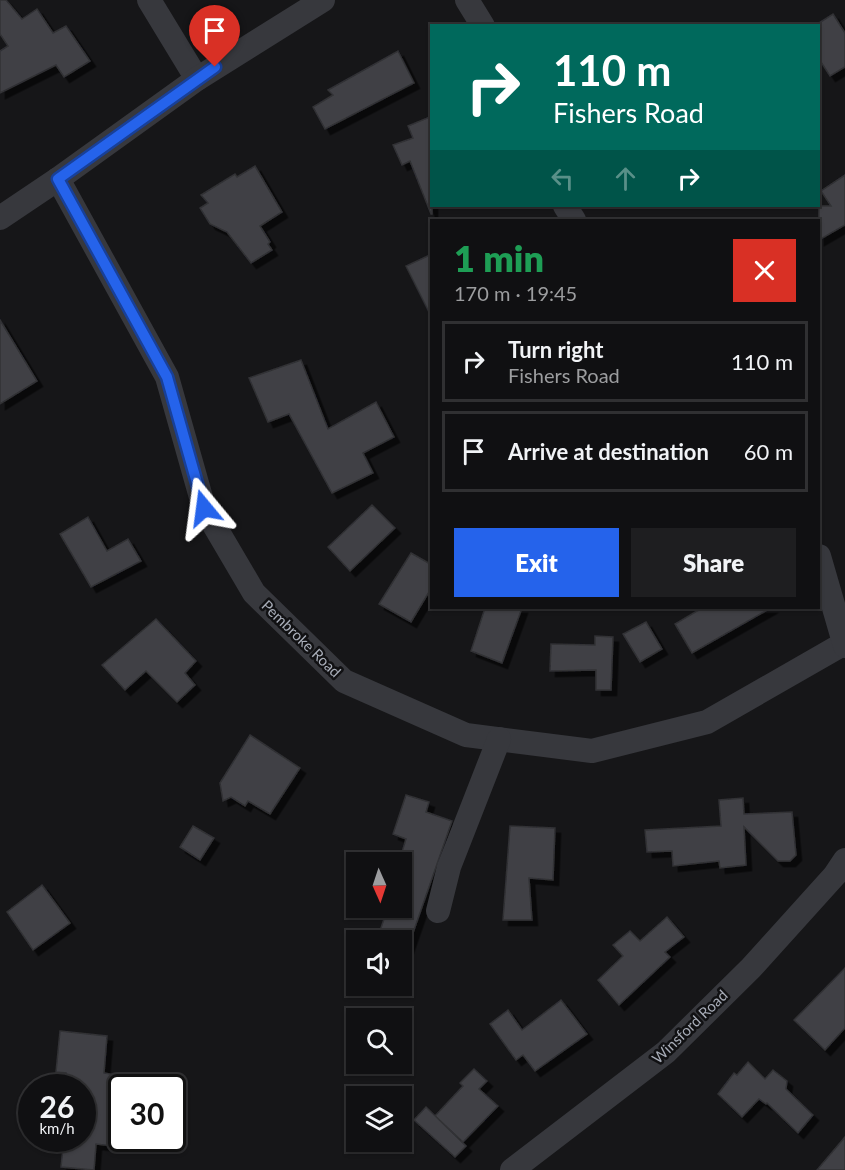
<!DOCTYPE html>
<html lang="en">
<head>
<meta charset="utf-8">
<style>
	:root { --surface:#101012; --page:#1e1e20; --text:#f1f3f6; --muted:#9c9d9f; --line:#303032; --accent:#2563eb }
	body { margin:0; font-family:Lato,sans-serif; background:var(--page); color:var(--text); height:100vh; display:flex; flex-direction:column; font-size:22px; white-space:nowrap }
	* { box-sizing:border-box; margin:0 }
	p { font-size:20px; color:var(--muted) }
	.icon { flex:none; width:33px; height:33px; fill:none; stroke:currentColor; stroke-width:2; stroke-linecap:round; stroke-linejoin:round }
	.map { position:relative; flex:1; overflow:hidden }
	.sheet { position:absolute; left:430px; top:219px; width:390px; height:390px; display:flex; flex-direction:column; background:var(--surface); border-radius:0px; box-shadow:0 2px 4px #0004,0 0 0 2px var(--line) }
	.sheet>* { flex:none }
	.guide { position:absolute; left:430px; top:24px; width:390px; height:183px; border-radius:0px; box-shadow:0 2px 4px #0004,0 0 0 2px var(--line); background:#00695c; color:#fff; overflow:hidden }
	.needle { width:39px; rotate:177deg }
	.controls { position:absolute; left:346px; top:852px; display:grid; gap:12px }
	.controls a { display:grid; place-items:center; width:66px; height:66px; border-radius:0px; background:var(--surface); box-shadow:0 2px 4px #0004,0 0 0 2px var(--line); font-size:30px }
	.speed { position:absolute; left:18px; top:1074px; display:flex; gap:12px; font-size:30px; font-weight:700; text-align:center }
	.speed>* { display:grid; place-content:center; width:78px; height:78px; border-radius:50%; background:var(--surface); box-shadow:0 2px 4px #0004,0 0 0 2px var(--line); line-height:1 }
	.speed small { font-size:15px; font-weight:400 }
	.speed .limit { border:3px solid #111; border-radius:9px; background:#fff; color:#111 }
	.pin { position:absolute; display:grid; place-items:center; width:51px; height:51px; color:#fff; margin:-62px -26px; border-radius:50% 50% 50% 0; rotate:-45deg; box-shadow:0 0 6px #0007 }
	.pin .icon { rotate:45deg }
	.me { position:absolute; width:66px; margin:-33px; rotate:344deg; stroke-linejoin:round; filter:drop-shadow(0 0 4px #0008) }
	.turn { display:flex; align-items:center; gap:21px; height:126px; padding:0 24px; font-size:27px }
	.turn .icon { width:78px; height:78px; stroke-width:2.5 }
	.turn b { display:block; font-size:42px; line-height:51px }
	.lanes { display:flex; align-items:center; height:57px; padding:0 24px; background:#0003; justify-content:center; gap:30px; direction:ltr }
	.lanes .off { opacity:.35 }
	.round { display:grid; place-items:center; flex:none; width:63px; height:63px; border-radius:0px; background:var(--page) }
	.summary { display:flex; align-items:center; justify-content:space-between; height:102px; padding:0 24px }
	h1 { font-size:36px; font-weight:800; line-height:45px; color:#1e9e55 }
	.primary-button { display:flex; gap:12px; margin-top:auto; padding:12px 24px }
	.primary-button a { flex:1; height:69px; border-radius:0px; background:var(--accent); color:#fff; font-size:24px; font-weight:800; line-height:69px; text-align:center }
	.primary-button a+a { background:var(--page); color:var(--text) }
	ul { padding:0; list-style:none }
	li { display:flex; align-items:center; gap:18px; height:81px; margin:0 12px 9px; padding:0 12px; border:3px solid var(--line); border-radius:0px }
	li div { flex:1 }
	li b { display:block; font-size:22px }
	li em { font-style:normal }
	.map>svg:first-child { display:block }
</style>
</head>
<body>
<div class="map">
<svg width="845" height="1170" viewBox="0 0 845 1170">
	<defs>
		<filter id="shadow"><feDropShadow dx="5.5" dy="5.5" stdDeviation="0" flood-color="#0009"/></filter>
	</defs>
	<rect width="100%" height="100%" fill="#161618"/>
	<!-- building -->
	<g fill="#404145" stroke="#303034" stroke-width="1.5" filter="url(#shadow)">
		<path d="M0,0H6L22,19L37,9L53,33L66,26L90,61L64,77L56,65L0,93V51L8,46L0,34Z"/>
		<path d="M833,14L845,33V67L830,76L819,59V23Z"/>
		<path d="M398,51L414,83L325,129L313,107L333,95L328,90Z"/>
		<path d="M432,116V214H431L410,161L402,165L393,145L413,138L408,126Z"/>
		<path d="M255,166L282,212L260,226L270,242L268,244L272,250L251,263L227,232L210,224L200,208L208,203L201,195L235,174L237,177Z"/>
		<path d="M845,175V225L819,240V206H831L821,191Z"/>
		<path d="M432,254V318L406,266Z"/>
		<path d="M0,320L37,381L0,404Z"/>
		<path d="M301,360L328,429L376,402L394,437L363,453L373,473L332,493L289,414L268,422L249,378Z"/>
		<path d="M372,505L395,528L350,571L328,547Z"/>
		<path d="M88,517L107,551L128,539L141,561L91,587L60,534Z"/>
		<path d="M411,553L432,565V587L411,622L379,604Z"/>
		<path d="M485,608H522L502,663L471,651Z"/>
		<path d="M702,608H771L692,653L675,624Z"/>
		<path d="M156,619L196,661L185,673L195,685L177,702L146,671L125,690L102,665Z"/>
		<path d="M646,622L662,649L640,662L623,634Z"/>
		<path d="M595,636L613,637L611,690H596V670L550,671L551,644L595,645Z"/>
		<path d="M250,735L300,768L270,814L248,801L245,806L231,797L223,801L220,783Z"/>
		<path d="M406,795L429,802L426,812L452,821L406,953H402V940H377L386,913L402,918V852L406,839L393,834Z"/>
		<path d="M743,798L744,814L792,812L796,855L790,861H778L744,827L746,865L720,868L719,861L673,866L672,851L647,852L645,830L721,826L719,800Z"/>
		<path d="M193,826L214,838L200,860L180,847Z"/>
		<path d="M510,826L555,828L553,880L529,878L532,920H503Z"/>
		<path d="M42,885L70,923L33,950L7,912Z"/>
		<path d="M667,917L684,937L665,952L670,957L619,1005L598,980L623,956L613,945L630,931L640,941Z"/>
		<path d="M845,968V1028L825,1050L794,1020Z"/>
		<path d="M561,1000L587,1034L535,1071L523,1055L516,1060L490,1024L508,1010L522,1030Z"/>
		<path d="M60,1031L107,1036L104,1073L121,1076L113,1146L96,1144L94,1170L61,1167L64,1138H82V1088H63L66,1073L56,1072Z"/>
		<path d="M748,1062L765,1079L773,1070L787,1081L786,1089L813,1115L798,1133L767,1103L766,1104L759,1099L742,1117L718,1094L734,1073L737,1075Z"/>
		<path d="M474,1069L487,1081L479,1089L498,1106L463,1142L435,1116L463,1086L460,1083Z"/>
		<path d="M426,1107L466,1146L455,1157L414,1120Z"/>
		<path d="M845,1137V1170H817Z"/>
	</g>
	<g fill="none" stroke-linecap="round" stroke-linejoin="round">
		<!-- minor -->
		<g stroke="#37383d" stroke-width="24">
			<path d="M149,0L197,79"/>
			<path d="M467,0L483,26"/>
			<path d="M58,179L167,377L204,508L254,593L344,681L466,735L592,751L707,722L845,643"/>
			<path d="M565,206L574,220"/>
			<path d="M0,218L58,179L197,79L323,0"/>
			<path d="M819,556L845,646"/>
			<path d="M438,911L449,867L499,739"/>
			<path d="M512,1170L666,1052L751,968L835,875L845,860"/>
		</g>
	</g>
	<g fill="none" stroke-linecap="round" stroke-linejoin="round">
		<defs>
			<path id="route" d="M204,508L167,377L58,179L215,67"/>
		</defs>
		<!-- route casing -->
		<use href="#route" stroke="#184099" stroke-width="15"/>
		<!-- route -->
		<use href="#route" stroke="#2563eb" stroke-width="10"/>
	</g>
	<g text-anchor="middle" stroke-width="5" stroke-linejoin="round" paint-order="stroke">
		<!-- street labels -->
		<g font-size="15" fill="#a8adb8" stroke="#111113">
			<text transform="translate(301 639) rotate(44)" y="5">Pembroke Road</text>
			<text transform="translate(690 1027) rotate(-44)" y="5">Winsford Road</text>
		</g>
	</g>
</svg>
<div class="controls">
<a><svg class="needle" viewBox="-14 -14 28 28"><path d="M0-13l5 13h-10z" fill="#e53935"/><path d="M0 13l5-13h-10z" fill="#9c9d9f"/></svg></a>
<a><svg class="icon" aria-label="sound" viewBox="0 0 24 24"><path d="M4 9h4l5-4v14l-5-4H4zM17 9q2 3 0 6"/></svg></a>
<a><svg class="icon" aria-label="search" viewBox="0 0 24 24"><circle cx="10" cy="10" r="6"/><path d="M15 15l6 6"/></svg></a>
<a><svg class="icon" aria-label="layers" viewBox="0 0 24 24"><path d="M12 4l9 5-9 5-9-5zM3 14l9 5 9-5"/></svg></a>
</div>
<div class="speed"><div>26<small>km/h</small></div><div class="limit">30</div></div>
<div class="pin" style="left:215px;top:67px;background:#d93025"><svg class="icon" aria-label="arrive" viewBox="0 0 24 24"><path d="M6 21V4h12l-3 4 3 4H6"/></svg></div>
<svg class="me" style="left:204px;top:508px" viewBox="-20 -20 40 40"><path d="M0-17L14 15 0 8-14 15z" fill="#2563eb" stroke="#fff" stroke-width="4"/></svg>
<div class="guide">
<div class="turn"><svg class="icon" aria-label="right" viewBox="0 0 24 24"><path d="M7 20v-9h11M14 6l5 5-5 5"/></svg><div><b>110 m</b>Fishers Road</div></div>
<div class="lanes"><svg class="icon off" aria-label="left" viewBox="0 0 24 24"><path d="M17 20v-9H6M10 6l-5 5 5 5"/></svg><svg class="icon off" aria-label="ahead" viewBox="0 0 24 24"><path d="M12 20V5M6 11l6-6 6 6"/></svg><svg class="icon" aria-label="right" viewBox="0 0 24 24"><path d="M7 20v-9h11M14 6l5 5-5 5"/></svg></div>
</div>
<section class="sheet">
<div class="summary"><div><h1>1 min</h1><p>170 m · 19:45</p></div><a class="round" style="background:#d93025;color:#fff"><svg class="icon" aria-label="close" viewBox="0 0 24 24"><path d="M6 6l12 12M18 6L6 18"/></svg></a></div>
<ul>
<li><svg class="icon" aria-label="right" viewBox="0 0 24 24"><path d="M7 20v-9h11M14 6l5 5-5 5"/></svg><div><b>Turn right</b><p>Fishers Road</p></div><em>110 m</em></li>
<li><svg class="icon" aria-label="arrive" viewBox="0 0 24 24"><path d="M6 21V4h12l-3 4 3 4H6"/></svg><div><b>Arrive at destination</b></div><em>60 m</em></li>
</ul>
<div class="primary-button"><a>Exit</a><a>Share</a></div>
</section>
</div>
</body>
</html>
